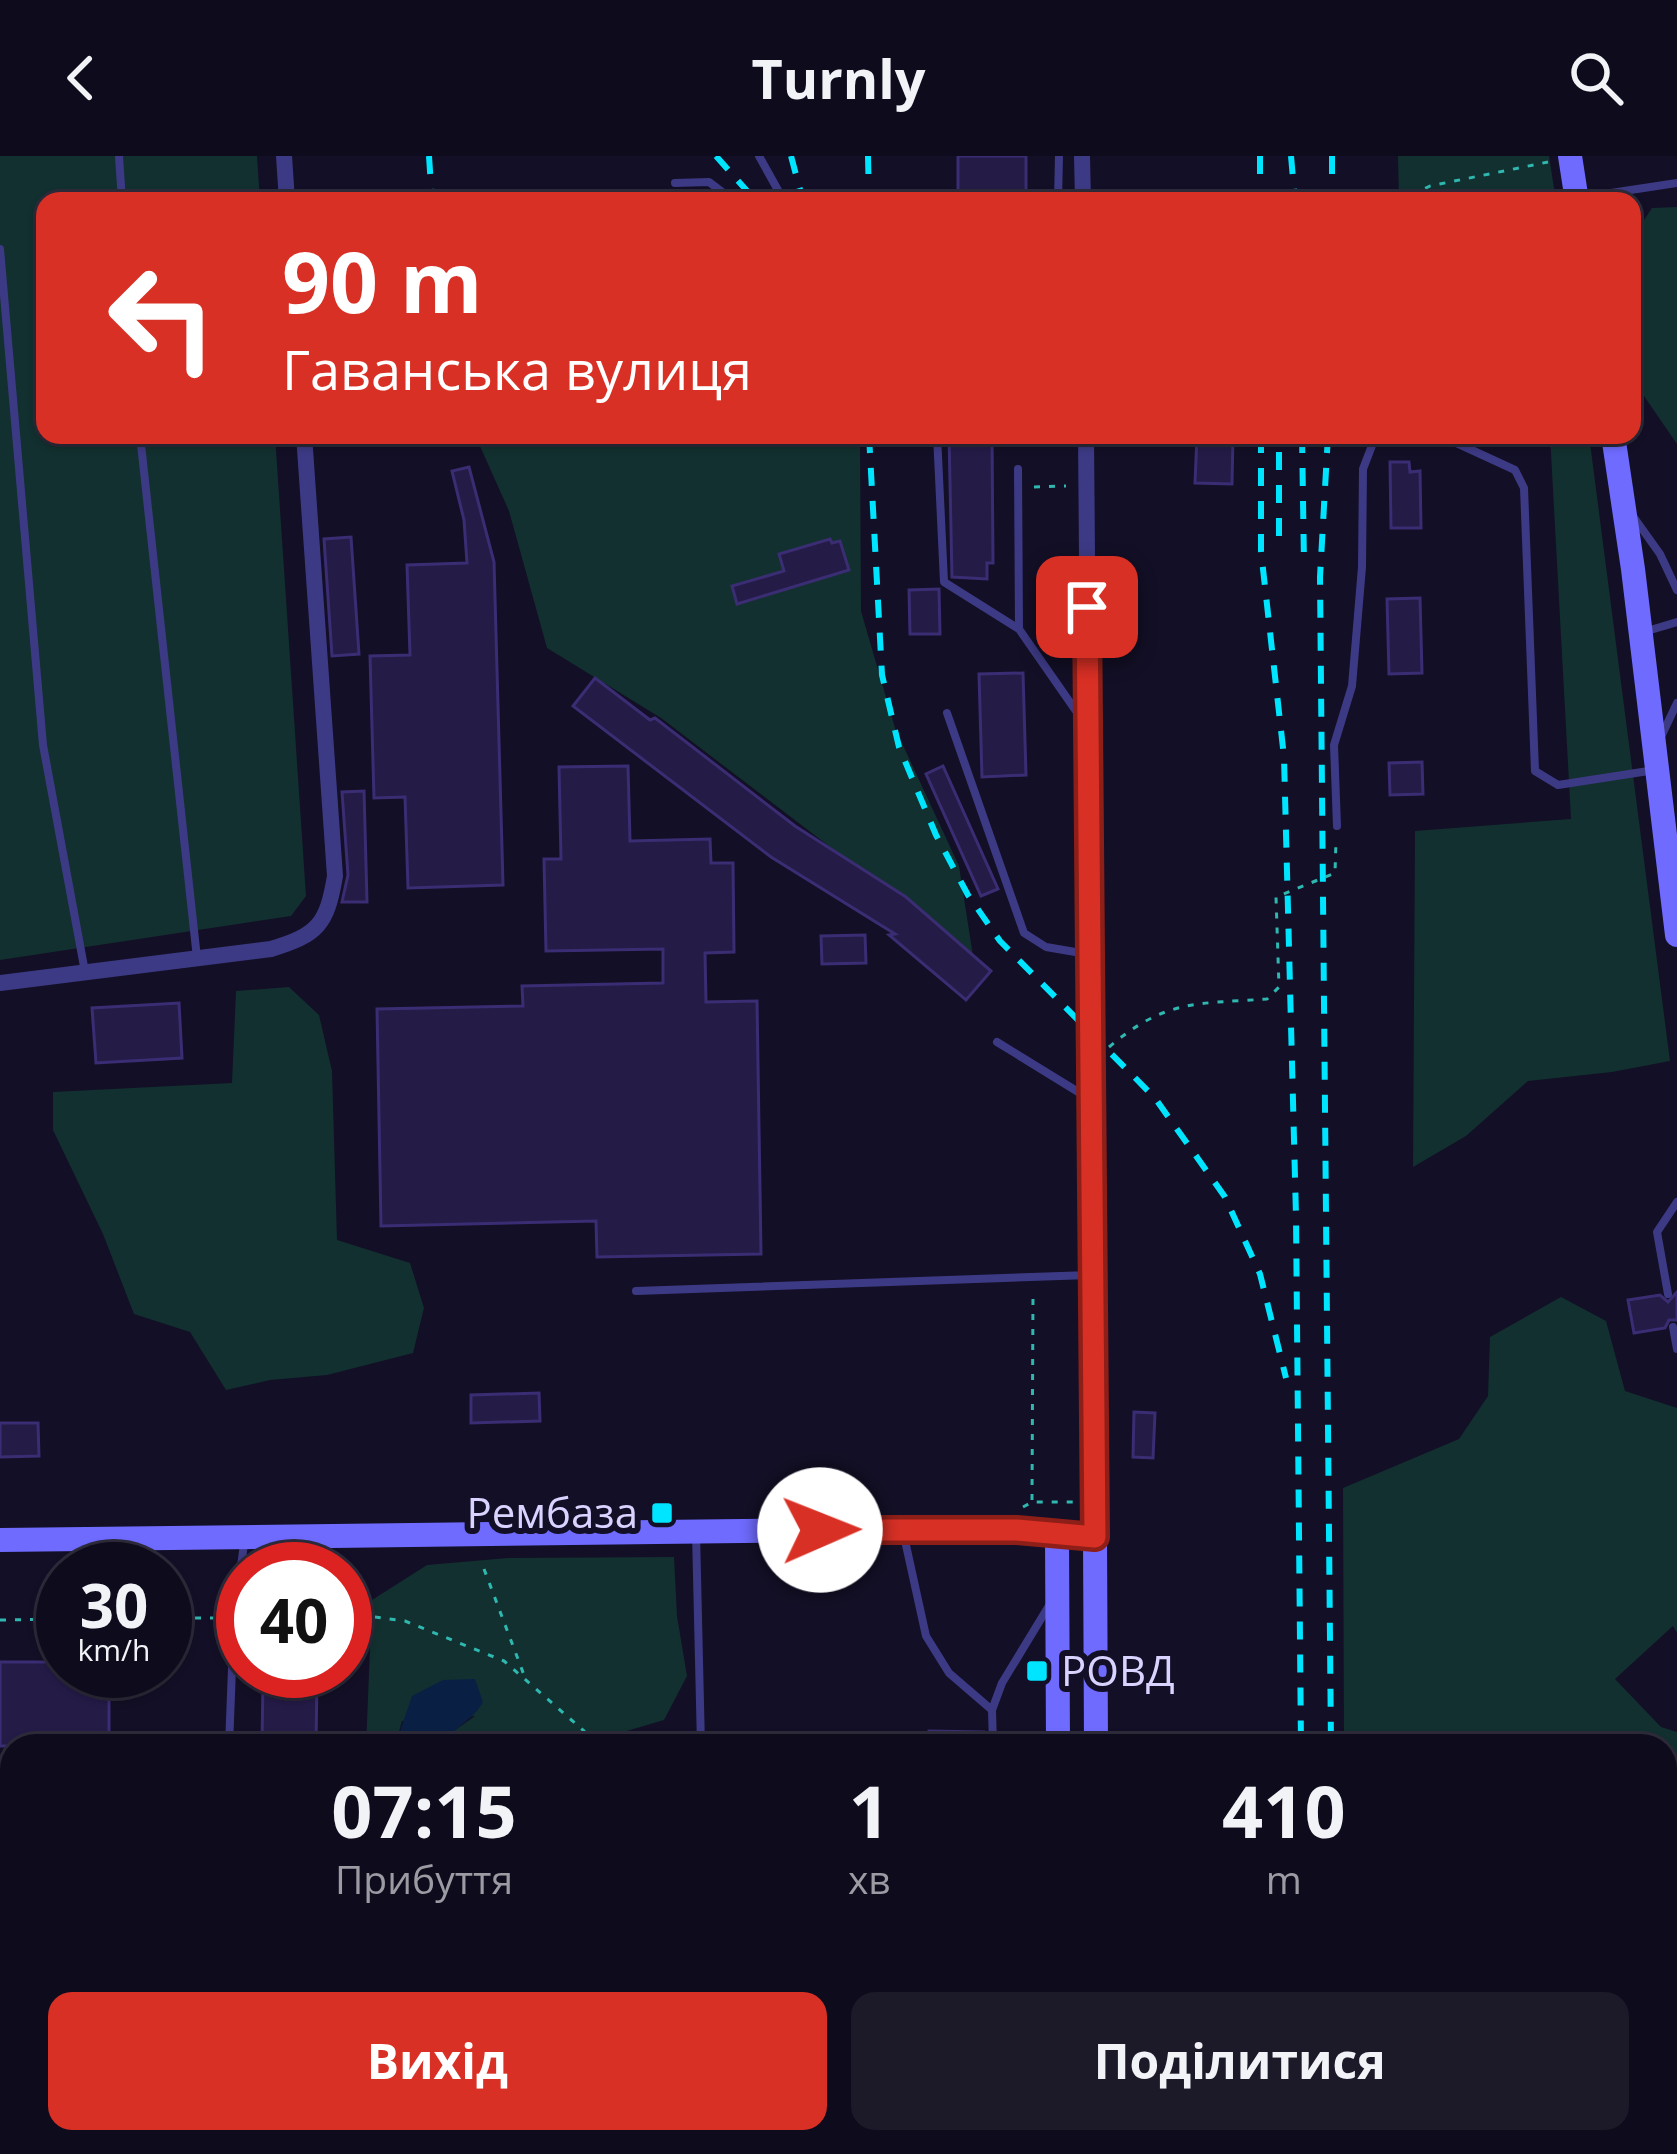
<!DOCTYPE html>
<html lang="uk">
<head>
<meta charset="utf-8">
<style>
	:root { --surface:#0e0b1c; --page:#1c1929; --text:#f1f3f6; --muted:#9b9ba3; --line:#2e2b3b; --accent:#d93025 }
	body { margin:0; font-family:"Open Sans",sans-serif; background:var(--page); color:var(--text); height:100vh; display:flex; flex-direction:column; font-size:45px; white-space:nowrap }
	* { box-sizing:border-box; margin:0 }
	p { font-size:39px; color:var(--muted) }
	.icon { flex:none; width:66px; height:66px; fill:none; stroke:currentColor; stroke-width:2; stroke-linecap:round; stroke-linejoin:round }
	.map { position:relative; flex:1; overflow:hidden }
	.drawer { position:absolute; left:0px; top:1578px; width:1677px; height:420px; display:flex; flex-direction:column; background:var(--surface); border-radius:36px 36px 0 0; box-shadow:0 3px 9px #0004,0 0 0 3px var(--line) }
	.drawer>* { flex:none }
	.top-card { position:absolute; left:36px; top:36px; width:1605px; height:252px; border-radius:24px; box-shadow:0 3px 9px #0004,0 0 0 3px var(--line); background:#d93025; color:#fff; overflow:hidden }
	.speed { position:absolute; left:36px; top:1386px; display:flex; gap:24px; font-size:60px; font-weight:700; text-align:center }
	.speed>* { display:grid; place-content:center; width:156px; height:156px; border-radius:50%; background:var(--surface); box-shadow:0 3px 9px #0004,0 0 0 3px var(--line); line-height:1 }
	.speed small { font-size:30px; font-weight:400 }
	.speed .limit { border:18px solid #d22; background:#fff; color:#111 }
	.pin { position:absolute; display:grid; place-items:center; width:102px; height:102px; color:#fff; margin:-51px; border-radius:24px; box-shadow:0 6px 18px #0006 }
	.me { position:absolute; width:132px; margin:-66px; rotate:89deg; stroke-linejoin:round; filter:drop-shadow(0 0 9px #0008) }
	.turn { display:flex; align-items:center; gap:42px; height:252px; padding:0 48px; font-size:54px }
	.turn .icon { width:156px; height:156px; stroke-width:2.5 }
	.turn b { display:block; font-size:84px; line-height:102px }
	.eta { display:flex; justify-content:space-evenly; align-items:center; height:204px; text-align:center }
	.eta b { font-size:72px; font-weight:700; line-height:84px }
	.action { display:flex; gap:24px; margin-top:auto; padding:24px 48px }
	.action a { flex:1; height:138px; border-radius:24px; background:var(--accent); color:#fff; font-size:48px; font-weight:700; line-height:138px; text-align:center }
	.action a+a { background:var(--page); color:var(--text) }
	header { display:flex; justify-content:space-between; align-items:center; height:156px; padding:0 48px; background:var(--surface); font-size:54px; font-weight:700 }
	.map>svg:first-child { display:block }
</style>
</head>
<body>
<header><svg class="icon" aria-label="back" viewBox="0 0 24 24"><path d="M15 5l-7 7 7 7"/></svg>Turnly<svg class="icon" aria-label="search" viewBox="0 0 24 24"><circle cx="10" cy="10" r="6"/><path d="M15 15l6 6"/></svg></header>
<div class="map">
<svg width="1677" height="1998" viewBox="0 0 1677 1998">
	<rect width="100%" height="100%" fill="#130f26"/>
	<!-- green -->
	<g fill="#12302f">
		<path d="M0,0H257L260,45H45V279H275L306,740L291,760L0,804Z"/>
		<path d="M1398,0H1549L1556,45H1399Z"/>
		<path d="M1677,51V288L1644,240L1632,160V82L1652,52Z"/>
		<path d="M475,279H860L861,455L895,572L959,710L973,800L661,562L547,492L509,355Z"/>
		<path d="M1550,279H1589L1670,905L1612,916L1528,925L1466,980L1413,1011L1415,675L1571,663Z"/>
		<path d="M289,831L319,859L332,915L337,1084L410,1107L424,1152L413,1197L327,1219L270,1224L226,1234L190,1176L134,1158L103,1078L53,974V936L232,927L236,835Z"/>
		<path d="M1561,1141L1606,1165L1625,1235L1677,1252V1477L1673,1470L1615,1523L1661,1571L1677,1576V1810H1665V1590H1344L1343,1332L1459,1283L1488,1240L1490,1181Z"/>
		<path d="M674,1401L677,1460L687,1520L664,1564L576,1590H443L448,1579L475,1560L402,1565L395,1590H366L372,1444L427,1409L508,1402Z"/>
	</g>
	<!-- water -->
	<path fill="#0a1f44" d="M475,1523L483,1546C473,1565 452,1571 443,1590H395L412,1540L443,1524Z"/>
	<!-- building -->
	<g fill="#241b47" stroke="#3b2d73" stroke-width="3">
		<rect x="958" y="0" width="68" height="45"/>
		<path d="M949,279H992L993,407H987V423L952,421Z"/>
		<path d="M1197,279H1233L1232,328L1195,327Z"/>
		<path d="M1390,306H1409L1410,316L1420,315L1421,372H1391Z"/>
		<path d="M469,311L494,406L503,729L408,732L405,641L374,642L370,500L410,499L407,409L467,407L464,364L452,315Z"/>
		<path d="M351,381L359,498L332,500L324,383Z"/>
		<path d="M830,383L832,387L840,385L849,414L737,448L732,430L784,415L779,398Z"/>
		<path d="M939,433L940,478H910L909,434Z"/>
		<path d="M1420,442L1422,517L1389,518L1387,443Z"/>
		<path d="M1023,517L1026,619L982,621L979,518Z"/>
		<path d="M595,522L650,564L655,562L795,670L906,741L991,815L966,844L889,779L895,778L771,701L573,550Z"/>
		<path d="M1422,606L1423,638L1390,639L1389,607Z"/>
		<path d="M628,610L630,685L710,683L711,707H733L734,796L705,797L706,846L757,845L761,1098L597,1101L596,1065L381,1070L377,853L523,850L522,830L663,827V793L546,795L544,703H561L559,611Z"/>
		<path d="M943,610L998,733L981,740L926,618Z"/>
		<path d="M364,635L367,746H342L348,719L342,636Z"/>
		<path d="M865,779L866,807L822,808L821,780Z"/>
		<path d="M179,847L182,902L96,907L92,852Z"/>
		<path d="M1677,1136V1164H1669L1665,1172L1634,1177L1628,1144L1660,1139L1668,1146Z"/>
		<path d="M539,1237L540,1265L471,1267V1239Z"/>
		<path d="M1134,1256L1155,1257L1153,1302L1133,1301Z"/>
		<path d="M0,1267H38L39,1300L0,1301Z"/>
		<path d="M0,1506H63V1515H109V1590H0Z"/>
		<path d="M263,1522H317L316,1590H262Z"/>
		<path d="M929,1575L984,1576L985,1590H929Z"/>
	</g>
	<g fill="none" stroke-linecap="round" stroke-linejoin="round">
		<!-- path -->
		<g stroke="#2fb8b0" stroke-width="3" stroke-dasharray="6 9" stroke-linecap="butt">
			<path d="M1398,45L1430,30L1548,6"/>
			<path d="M1034,331L1066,330"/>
			<path d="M1109,891C1166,843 1196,848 1267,843L1279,831L1276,741L1335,717L1336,684"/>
			<path d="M1032,1344L1033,1137"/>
			<path d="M1023,1351L1032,1346H1078"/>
			<path d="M484,1413L524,1519"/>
			<path d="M345,1457L405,1465L504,1505L584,1575L591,1590"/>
			<path d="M165,1462H217"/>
			<path d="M0,1464L63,1463"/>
			<path d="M1665,1851L1677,1857"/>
		</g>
		<!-- lane -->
		<g stroke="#3d3a85" stroke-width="8">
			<path d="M119,0L122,45"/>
			<path d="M759,0L784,45"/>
			<path d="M675,27L709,26L734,45"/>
			<path d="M1578,42L1677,27"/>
			<path d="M1058,45L1059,0"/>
			<path d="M0,93L43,589L85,816"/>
			<path d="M140,279L197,802"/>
			<path d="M937,279L944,426L1019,473L1083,565"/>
			<path d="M1439,279L1515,314L1524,332L1535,615L1558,629L1655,614"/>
			<path d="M1018,313L1019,471"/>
			<path d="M1635,363L1660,398L1677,434"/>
			<path d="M1647,475L1677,466"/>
			<path d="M947,557L1024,777L1046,791L1087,798"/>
			<path d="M1660,583L1677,547"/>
			<path d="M1337,670L1334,589L1352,530L1362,411L1363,313L1376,279"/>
			<path d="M997,886L1088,942"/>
			<path d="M636,1135L1090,1119"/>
			<path d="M1668,1138L1657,1076L1677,1046"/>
			<path d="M1673,1171L1677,1193"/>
			<path d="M696,1377L701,1590"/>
			<path d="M904,1380L926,1480L949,1517L992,1554L993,1590"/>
			<path d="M992,1554L1002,1527L1050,1448"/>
			<path d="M229,1590L234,1461L244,1388"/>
			<path d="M704,1986V1998"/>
			<path d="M211,1998L212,1986"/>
		</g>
		<!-- street -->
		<g stroke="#3d3a85" stroke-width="16">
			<path d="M284,0L287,45"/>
			<path d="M1082,0L1083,45"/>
			<path d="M1086,279L1095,1381"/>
			<path d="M0,827L271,793C318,779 327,768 335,720L304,279"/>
		</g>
		<!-- secondary -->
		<g stroke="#6f6bff" stroke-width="24">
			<path d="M1570,0L1577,45"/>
			<path d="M1613,279L1633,413L1677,779"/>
			<path d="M1057,1380L1058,1590"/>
			<path d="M0,1384L903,1373L1017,1374L1095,1381L1096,1590"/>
			<path d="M1665,1958L1677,1932"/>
			<path d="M1061,1986L1062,1998"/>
			<path d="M1100,1986V1998"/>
			<path d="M1646,1998L1652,1986"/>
		</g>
		<!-- rail -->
		<g stroke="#00e5ff" stroke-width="6" stroke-dasharray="18 15" stroke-linecap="butt">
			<path d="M429,0L432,45"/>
			<path d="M716,0L756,45"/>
			<path d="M791,0L803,45"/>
			<path d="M868,0L869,45"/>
			<path d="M1260,0V45"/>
			<path d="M1291,0L1295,45"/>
			<path d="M1332,0V45"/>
			<path d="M869,279L882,519L899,591L936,679L968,739L1000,785L1155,942L1225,1041L1260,1118L1286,1222"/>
			<path d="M1261,279V395L1284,601L1296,1060L1301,1590"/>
			<path d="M1302,279L1304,408"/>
			<path d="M1328,279L1320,421L1331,1590"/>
			<path d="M1279,380V279"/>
			<path d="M1305,1986V1998"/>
			<path d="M1335,1986V1998"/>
		</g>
	</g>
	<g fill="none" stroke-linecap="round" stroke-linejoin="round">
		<defs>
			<path id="route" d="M820,1374H1017L1095,1381L1087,451"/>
		</defs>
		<!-- route casing -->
		<use href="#route" stroke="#8d1f18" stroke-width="30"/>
		<!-- route -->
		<use href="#route" stroke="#d93025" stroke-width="21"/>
	</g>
	<!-- markers -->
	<g fill="#00e5ff" stroke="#130f26" stroke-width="4.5">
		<rect x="650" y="1345" width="24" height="24" rx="6"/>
		<rect x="1025" y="1503" width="24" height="24" rx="6"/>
	</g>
	<g text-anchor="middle" stroke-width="12" stroke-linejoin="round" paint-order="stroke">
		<!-- poi labels -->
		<g font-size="42" fill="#d9d4ff" stroke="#130f26" text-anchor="end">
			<text x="638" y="1372">Рембаза</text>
			<text x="1061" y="1530" text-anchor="start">РОВД</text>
		</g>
	</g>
</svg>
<div class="speed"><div>30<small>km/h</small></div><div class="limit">40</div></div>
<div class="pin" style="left:1087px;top:451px;background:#d93025"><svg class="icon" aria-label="arrive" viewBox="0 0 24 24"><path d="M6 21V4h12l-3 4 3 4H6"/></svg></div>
<svg class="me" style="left:820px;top:1374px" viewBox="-20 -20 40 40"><circle r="19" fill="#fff"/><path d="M0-13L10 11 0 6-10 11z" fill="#d93025"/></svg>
<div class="top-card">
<div class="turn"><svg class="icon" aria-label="left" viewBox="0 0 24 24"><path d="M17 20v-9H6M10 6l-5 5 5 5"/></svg><div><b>90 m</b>Гаванська вулиця</div></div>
</div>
<section class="drawer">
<div class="eta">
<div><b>07:15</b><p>Прибуття</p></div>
<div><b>1</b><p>хв</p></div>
<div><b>410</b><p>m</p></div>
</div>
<div class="action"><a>Вихід</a><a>Поділитися</a></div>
</section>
</div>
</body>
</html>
